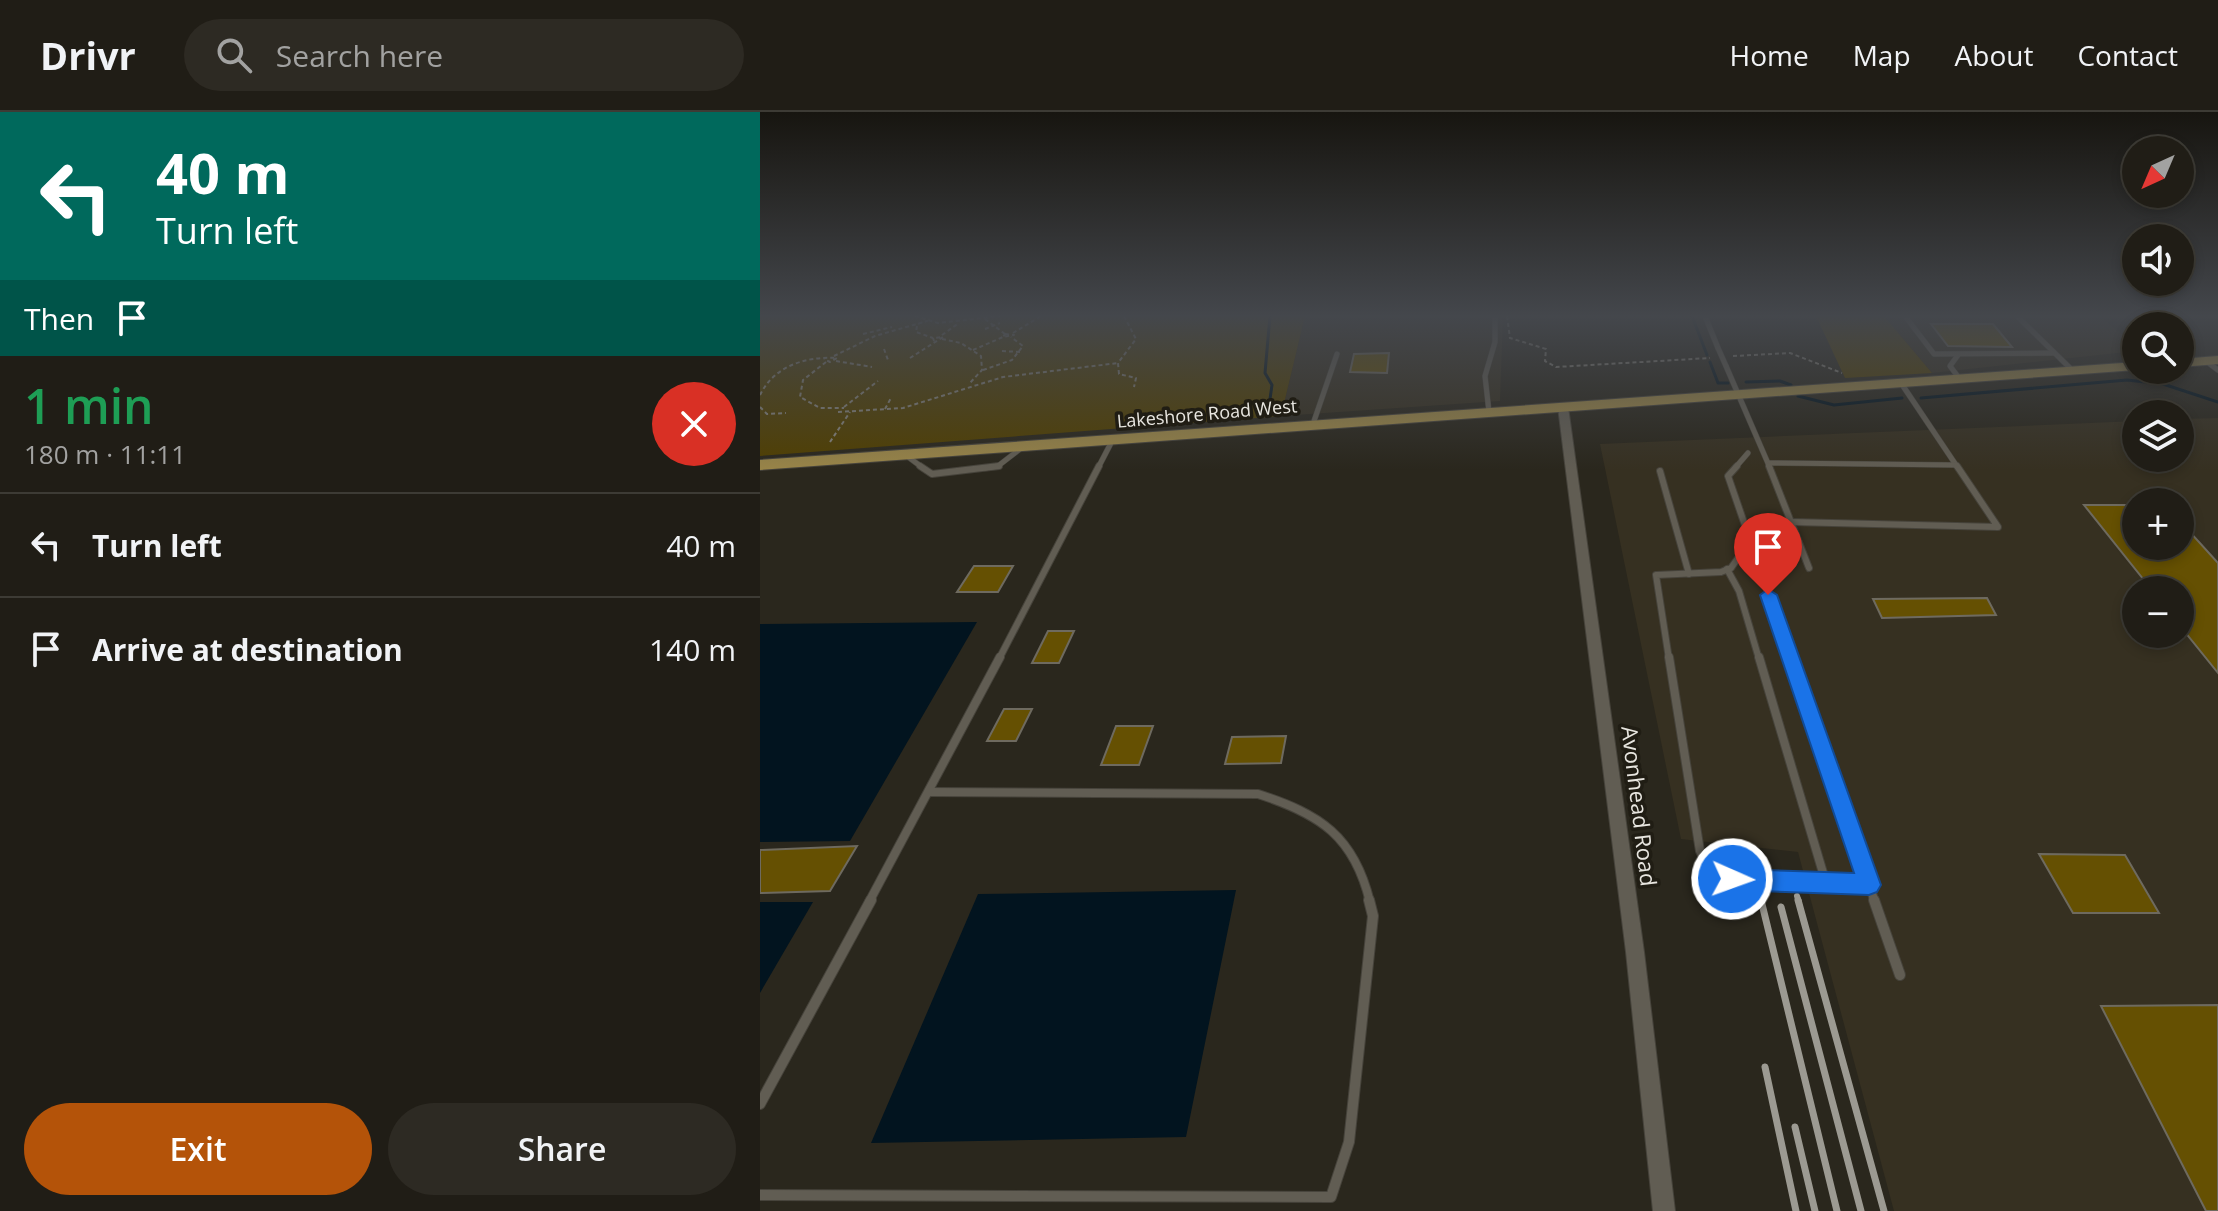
<!DOCTYPE html>
<html lang="en">
<head>
<meta charset="utf-8">
<style>
	:root { --surface:#201d16; --page:#2d2a23; --text:#f1f3f6; --muted:#a2a2a1; --line:#3d3b35; --accent:#b45309 }
	body { margin:0; font-family:"Open Sans",sans-serif; background:var(--page); color:var(--text); height:100vh; display:flex; flex-direction:column; font-size:30px; white-space:nowrap }
	* { box-sizing:border-box; margin:0 }
	p { font-size:26px; color:var(--muted) }
	.icon { flex:none; width:44px; height:44px; fill:none; stroke:currentColor; stroke-width:2; stroke-linecap:round; stroke-linejoin:round }
	.map { position:relative; flex:1; overflow:hidden }
	.side { display:flex; flex-direction:column; background:var(--surface); width:760px }
	.side>* { flex:none }
	.banner { background:#00695c; color:#fff; overflow:hidden }
	.needle { width:52px; rotate:224deg }
	.tools { position:absolute; left:1362px; top:24px; display:grid; gap:16px }
	.tools a { display:grid; place-items:center; width:72px; height:72px; border-radius:50%; background:var(--surface); box-shadow:0 4px 12px #0003,0 0 0 2px var(--line); font-size:40px }
	.pin { position:absolute; display:grid; place-items:center; width:68px; height:68px; color:#fff; margin:-82px -34px; border-radius:50% 50% 50% 0; rotate:-45deg; box-shadow:0 0 8px #0007 }
	.pin .icon { rotate:45deg }
	.me { position:absolute; width:88px; margin:-44px; rotate:92deg; stroke-linejoin:round; filter:drop-shadow(0 0 6px #0008) }
	.turn { display:flex; align-items:center; gap:28px; height:168px; padding:0 24px; font-size:36px }
	.turn .icon { width:104px; height:104px; stroke-width:2.5 }
	.turn b { display:block; font-size:56px; line-height:68px }
	.then { display:flex; align-items:center; height:76px; padding:0 24px; background:#0003; gap:16px; font-size:30px }
	.round { display:grid; place-items:center; flex:none; width:84px; height:84px; border-radius:42px; background:var(--page) }
	.head { display:flex; align-items:center; justify-content:space-between; height:136px; padding:0 24px }
	h1 { font-size:48px; font-weight:600; line-height:60px; color:#1e9e55 }
	.button { display:flex; gap:16px; margin-top:auto; padding:16px 24px }
	.button a { flex:1; height:92px; border-radius:48px; background:var(--accent); color:#fff; font-size:32px; font-weight:600; line-height:92px; text-align:center }
	.button a+a { background:var(--page); color:var(--text) }
	ul { padding:0; list-style:none }
	li { display:flex; align-items:center; gap:24px; height:104px; padding:0 24px; border-top:2px solid var(--line) }
	li div { flex:1 }
	li b { display:block; font-size:30px }
	li em { font-style:normal }
	header { display:flex; align-items:center; gap:48px; box-sizing:border-box; height:112px; padding:0 40px; background:var(--surface); border-bottom:2px solid var(--line) }
	header strong { font-size:38px }
	nav { display:flex; gap:44px; margin-inline-start:auto; font-size:28px }
	.search { width:560px; height:72px; background:var(--page); display:flex; align-items:center; gap:20px; box-sizing:border-box; padding:0 28px; border-radius:44px; color:var(--muted); font-size:30px }
	main { display:flex; flex:1; min-height:0 }
	.map>svg:first-child { display:block }
</style>
</head>
<body>
<header>
<strong>Drivr</strong>
<div class="search"><svg class="icon" aria-label="search" viewBox="0 0 24 24"><circle cx="10" cy="10" r="6"/><path d="M15 15l6 6"/></svg>Search here</div>
<nav><a>Home</a><a>Map</a><a>About</a><a>Contact</a></nav>
</header>
<main>
<section class="side">
<div class="banner">
<div class="turn"><svg class="icon" aria-label="left" viewBox="0 0 24 24"><path d="M17 20v-9H6M10 6l-5 5 5 5"/></svg><div><b>40 m</b>Turn left</div></div>
<div class="then">Then<svg class="icon" aria-label="arrive" viewBox="0 0 24 24"><path d="M6 21V4h12l-3 4 3 4H6"/></svg></div>
</div>
<div class="head"><div><h1>1 min</h1><p>180 m · 11:11</p></div><a class="round" style="background:#d93025;color:#fff"><svg class="icon" aria-label="close" viewBox="0 0 24 24"><path d="M6 6l12 12M18 6L6 18"/></svg></a></div>
<ul>
<li><svg class="icon" aria-label="left" viewBox="0 0 24 24"><path d="M17 20v-9H6M10 6l-5 5 5 5"/></svg><div><b>Turn left</b></div><em>40 m</em></li>
<li><svg class="icon" aria-label="arrive" viewBox="0 0 24 24"><path d="M6 21V4h12l-3 4 3 4H6"/></svg><div><b>Arrive at destination</b></div><em>140 m</em></li>
</ul>
<div class="button"><a>Exit</a><a>Share</a></div>
</section>
<div class="map">
<svg width="1458" height="1099" viewBox="0 0 1458 1099">
	<rect width="100%" height="100%" fill="#2a271d"/>
	<!-- built -->
	<g fill="#363021" fill-rule="evenodd">
		<path d="M545,204H743L740,289L521,304Z"/>
		<path d="M1124,204H1339L1376,233V239L1172,261Z"/>
		<path d="M1458,306V1099H1134L1038,740L921,727L840,332L1376,309V346H1420V307ZM1376,390H1420V434H1376ZM1376,478H1420V522H1376Z"/>
	</g>
	<!-- green -->
	<g fill="#503f01">
		<path d="M0,204H545L521,304L0,344Z"/>
		<path d="M1056,204H1124L1172,261L1085,266Z"/>
	</g>
	<!-- water -->
	<g fill="#02141f">
		<path d="M217,510L90,729L0,730V512Z"/>
		<path d="M476,778L426,1025L111,1031L218,782Z"/>
		<path d="M0,790H53L0,881Z"/>
	</g>
	<g fill="none" stroke-linecap="round" stroke-linejoin="round">
		<!-- stream -->
		<g stroke="#02141f" stroke-width="3">
			<path d="M932,204L947,243"/>
			<path d="M950,250L958,271H968"/>
			<path d="M986,270L1020,269L1031,273"/>
			<path d="M1038,284L1074,293L1142,286"/>
			<path d="M1161,286L1367,268L1403,272L1458,290"/>
			<path d="M508,301L512,273L505,261L510,204"/>
		</g>
	</g>
	<!-- building -->
	<g fill="#655002" stroke="#6e6a5f" stroke-width="2">
		<path d="M1171,212H1233L1252,235L1188,234Z"/>
		<path d="M629,241L627,261L590,260L594,242Z"/>
		<path d="M1324,393H1376V434H1420V409L1458,451V561L1420,514V478H1392Z"/>
		<path d="M214,454H253L238,480H197Z"/>
		<path d="M1227,486L1236,503L1122,506L1113,487Z"/>
		<path d="M288,519H314L299,551H272Z"/>
		<path d="M244,597H272L256,629H227Z"/>
		<path d="M356,614H393L379,653H341Z"/>
		<path d="M526,624L521,651L465,652L472,625Z"/>
		<path d="M97,734L70,779L0,781V738Z"/>
		<path d="M1279,742L1365,743L1399,801H1313Z"/>
		<path d="M1458,893V1099H1446L1341,894Z"/>
	</g>
	<g fill="none" stroke-linecap="round" stroke-linejoin="round">
		<defs>
			<g id="lane-far3">
				<path d="M945,204L958,236"/>
				<path d="M1145,204L1174,242L1294,241"/>
				<path d="M1257,204L1312,258"/>
				<path d="M1198,243L1190,254L1199,266"/>
				<path d="M1446,249L1458,258"/>
				<path d="M966,254L1010,356"/>
				<path d="M1141,271L1198,356"/>
				<path d="M729,300L725,264L735,230V204"/>
				<path d="M553,312L577,242"/>
				<path d="M147,344L163,356"/>
				<path d="M1009,351L1196,353"/>
				<path d="M225,356L238,354L260,337"/>
				<path d="M338,356L351,331"/>
				<path d="M975,356L988,341"/>
			</g>
			<g id="lane-far2">
				<path d="M160,354L172,362L239,354"/>
				<path d="M977,354L968,364L1031,547"/>
				<path d="M1009,354L1049,456"/>
				<path d="M900,359L929,462"/>
				<path d="M1031,410L1238,415L1197,354"/>
				<path d="M967,457L979,479L999,547"/>
				<path d="M239,547L339,354"/>
				<path d="M909,547L896,463L961,460L971,456L990,429"/>
			</g>
			<g id="lane-far1">
				<path d="M909,545L940,739L951,761L972,767L1109,773"/>
				<path d="M999,545L1066,771"/>
				<path d="M1030,545L1115,790"/>
				<path d="M169,680L498,682C560,702 594,724 610,790"/>
				<path d="M109,790L240,545"/>
			</g>
			<g id="lane">
				<path d="M1114,788L1140,863"/>
				<path d="M0,992L111,788"/>
				<path d="M0,1083L571,1085L589,1030L613,804L609,788"/>
			</g>
			<path id="street" d="M803,292L808,295L884,840L915,1099H893L866,840L798,295Z"/>
			<g id="primary">
				<path d="M1458,244V252L1420,255V247Z"/>
				<path d="M1376,250V258L0,358V348Z"/>
			</g>
		</defs>
		<!-- lane-far3 casing -->
		<use href="#lane-far3" stroke="#46433b" stroke-width="6"/>
		<!-- lane-far2 casing -->
		<use href="#lane-far2" stroke="#46433b" stroke-width="8"/>
		<!-- lane-far1 casing -->
		<use href="#lane-far1" stroke="#46433b" stroke-width="10"/>
		<!-- lane casing -->
		<use href="#lane" stroke="#46433b" stroke-width="12"/>
		<!-- street casing -->
		<use href="#street" stroke="#46433b" stroke-width="2"/>
		<!-- primary casing -->
		<use href="#primary" stroke="#46433b" stroke-width="2"/>
		<!-- path -->
		<g stroke="#848179" stroke-width="2" stroke-dasharray="4 3" stroke-linecap="butt">
			<path d="M155,204L178,211L240,204"/>
			<path d="M364,204L376,227L358,251L359,262L376,266L374,275"/>
			<path d="M747,204L750,226L786,237L785,249L796,255L950,246"/>
			<path d="M225,207L245,222"/>
			<path d="M157,214L156,220L173,226"/>
			<path d="M225,217L240,211"/>
			<path d="M253,221L281,204"/>
			<path d="M103,222L132,215"/>
			<path d="M245,222L254,223L243,225Z"/>
			<path d="M182,223L199,211"/>
			<path d="M182,227L201,231L221,244L222,258L209,272"/>
			<path d="M124,237L128,248"/>
			<path d="M213,238L243,225"/>
			<path d="M242,239L260,240"/>
			<path d="M74,244L115,224L167,209L154,213"/>
			<path d="M973,244L1030,241L1082,261"/>
			<path d="M150,246L183,225L173,226L174,229"/>
			<path d="M76,249L112,255"/>
			<path d="M66,250L43,268L40,285L60,296H84"/>
			<path d="M223,258L252,248L263,234L251,225"/>
			<path d="M0,283C14,254 46,244 77,246L70,250L64,247"/>
			<path d="M0,295L7,302L26,301"/>
			<path d="M84,295L118,269"/>
			<path d="M125,297L131,286"/>
			<path d="M78,300L143,296L243,265L358,251"/>
			<path d="M70,330L90,300"/>
		</g>
		<!-- lane-far3 -->
		<use href="#lane-far3" stroke="#615d53" stroke-width="5"/>
		<!-- lane-far2 -->
		<use href="#lane-far2" stroke="#615d53" stroke-width="6"/>
		<!-- lane-far1 -->
		<use href="#lane-far1" stroke="#615d53" stroke-width="8"/>
		<!-- lane -->
		<use href="#lane" stroke="#615d53" stroke-width="10"/>
		<!-- street -->
		<use href="#street" fill="#615d53" fill-rule="evenodd"/>
		<!-- primary -->
		<use href="#primary" fill="#988448" fill-rule="evenodd"/>
		<!-- rail-far1 -->
		<g stroke="#9c9a92" stroke-width="6">
			<path d="M999,782L1001,790"/>
			<path d="M1037,784L1039,790"/>
		</g>
		<!-- rail -->
		<g stroke="#9c9a92" stroke-width="7">
			<path d="M1001,788L1077,1099"/>
			<path d="M1038,788L1124,1099"/>
			<path d="M1021,795L1101,1099"/>
			<path d="M1005,955L1036,1099"/>
			<path d="M1035,1015L1055,1099"/>
		</g>
		<defs>
			<path id="lane-bridge" d="M958,236L966,254"/>
		</defs>
		<!-- lane-bridge casing -->
		<use href="#lane-bridge" stroke="#46433b" stroke-width="6" stroke-linecap="butt"/>
		<!-- lane-bridge -->
		<use href="#lane-bridge" stroke="#615d53" stroke-width="5"/>
	</g>
	<!-- sky -->
	<linearGradient id="sky" x2="0" y2="1"><stop stop-color="#171510"/><stop offset="0.57" stop-color="#44474c"/><stop offset="1" stop-color="#44474c" stop-opacity="0"/></linearGradient>
	<rect width="1458" height="358" fill="url(#sky)"/>
	<!-- route -->
	<path fill="#1a73e8" stroke="#114b97" stroke-width="2" d="M1008,477L1017,483L1121,773L1117,780L1109,783L972,778L964,775L961,767L964,760L972,757L1094,761L1000,483Z"/>
	<g text-anchor="middle" stroke-width="7" stroke-linejoin="round" paint-order="stroke">
		<!-- far-street labels -->
		<g font-size="18" fill="#e8e6e0" stroke="#201d14">
			<text transform="translate(447 302) rotate(-5)" y="6">Lakeshore Road West</text>
		</g>
		<!-- street labels -->
		<g font-size="22" fill="#e8e6e0" stroke="#201d14">
			<text transform="translate(879 694) rotate(83)" y="8">Avonhead Road</text>
		</g>
	</g>
</svg>
<div class="tools">
<a><svg class="needle" viewBox="-14 -14 28 28"><path d="M0-13l5 13h-10z" fill="#e53935"/><path d="M0 13l5-13h-10z" fill="#a2a2a1"/></svg></a>
<a><svg class="icon" aria-label="sound" viewBox="0 0 24 24"><path d="M4 9h4l5-4v14l-5-4H4zM17 9q2 3 0 6"/></svg></a>
<a><svg class="icon" aria-label="search" viewBox="0 0 24 24"><circle cx="10" cy="10" r="6"/><path d="M15 15l6 6"/></svg></a>
<a><svg class="icon" aria-label="layers" viewBox="0 0 24 24"><path d="M12 4l9 5-9 5-9-5zM3 14l9 5 9-5"/></svg></a>
<a>+</a>
<a>−</a>
</div>
<div class="pin" style="left:1008px;top:483px;background:#d93025"><svg class="icon" aria-label="arrive" viewBox="0 0 24 24"><path d="M6 21V4h12l-3 4 3 4H6"/></svg></div>
<svg class="me" style="left:972px;top:767px" viewBox="-20 -20 40 40"><circle r="17" fill="#1a73e8" stroke="#fff" stroke-width="3"/><path d="M0-11L8 9 0 5-8 9z" fill="#fff"/></svg>
</div>
</main>
</body>
</html>
